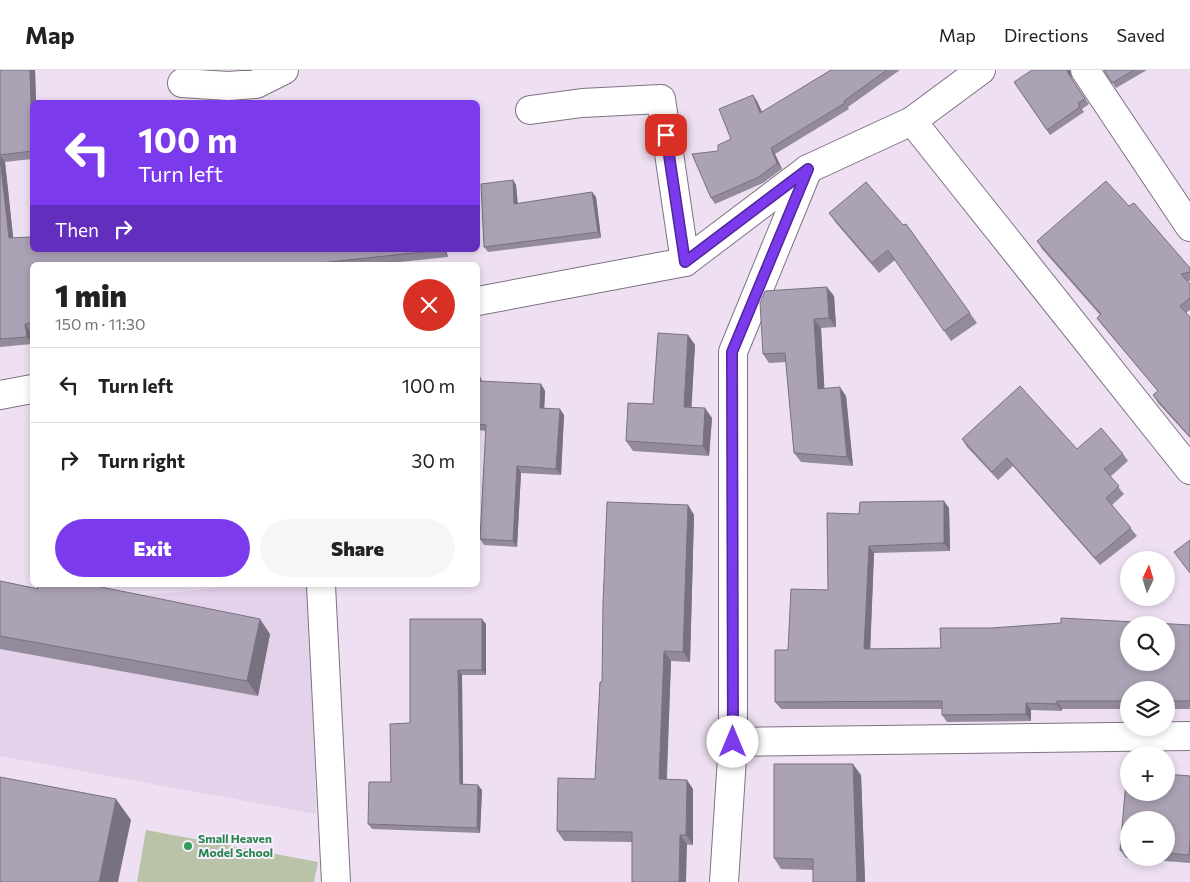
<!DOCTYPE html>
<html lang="en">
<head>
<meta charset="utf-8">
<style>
	:root { --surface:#fff; --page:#f6f6f6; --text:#222; --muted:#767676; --line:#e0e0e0; --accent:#7c3aed }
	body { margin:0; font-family:Commissioner,sans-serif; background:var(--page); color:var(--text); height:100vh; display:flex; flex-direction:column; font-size:19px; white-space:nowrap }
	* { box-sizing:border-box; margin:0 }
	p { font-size:16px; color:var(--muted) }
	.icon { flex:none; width:28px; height:28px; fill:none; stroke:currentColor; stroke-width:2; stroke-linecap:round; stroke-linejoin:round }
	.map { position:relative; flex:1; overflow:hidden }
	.drawer { position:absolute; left:30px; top:192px; width:450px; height:325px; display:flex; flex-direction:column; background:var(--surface); border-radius:8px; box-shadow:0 2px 8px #0003 }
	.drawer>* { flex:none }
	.hud { position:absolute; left:30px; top:30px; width:450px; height:152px; border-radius:8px; box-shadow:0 2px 8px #0003; background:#7c3aed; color:#fff; overflow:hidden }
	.needle { width:32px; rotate:4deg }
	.buttons { position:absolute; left:1120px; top:481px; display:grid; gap:10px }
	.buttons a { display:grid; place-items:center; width:55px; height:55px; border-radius:50%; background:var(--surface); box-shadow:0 2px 8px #0003; font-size:25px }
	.pin { position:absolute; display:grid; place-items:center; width:42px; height:42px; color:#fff; margin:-21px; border-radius:10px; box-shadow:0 2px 8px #0006 }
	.me { position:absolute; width:55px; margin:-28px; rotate:0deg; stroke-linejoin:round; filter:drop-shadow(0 0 4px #0008) }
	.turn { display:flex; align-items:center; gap:18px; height:105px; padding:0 25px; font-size:22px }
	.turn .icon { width:65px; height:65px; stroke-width:2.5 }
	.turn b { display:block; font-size:35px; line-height:42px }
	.then { display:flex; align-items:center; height:48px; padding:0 25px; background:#0003; gap:10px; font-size:19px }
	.round { display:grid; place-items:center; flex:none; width:52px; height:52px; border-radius:26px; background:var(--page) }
	.head { display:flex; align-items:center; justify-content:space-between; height:85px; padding:0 25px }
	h1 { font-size:30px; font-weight:800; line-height:38px }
	.primary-button { display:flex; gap:10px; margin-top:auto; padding:10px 25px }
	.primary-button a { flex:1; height:58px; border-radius:30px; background:var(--accent); color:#fff; font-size:20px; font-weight:800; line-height:58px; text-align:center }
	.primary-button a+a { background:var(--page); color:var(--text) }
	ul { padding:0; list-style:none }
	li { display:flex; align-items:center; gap:15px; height:75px; padding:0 25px; border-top:1px solid var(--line) }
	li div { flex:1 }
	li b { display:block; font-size:19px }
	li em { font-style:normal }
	header { display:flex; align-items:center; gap:30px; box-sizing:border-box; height:70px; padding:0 25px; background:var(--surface); border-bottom:1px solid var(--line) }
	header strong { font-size:24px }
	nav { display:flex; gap:28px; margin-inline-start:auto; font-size:18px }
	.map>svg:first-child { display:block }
</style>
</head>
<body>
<header>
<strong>Map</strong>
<nav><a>Map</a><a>Directions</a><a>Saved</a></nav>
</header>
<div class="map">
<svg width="1190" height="812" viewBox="0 0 1190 812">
	<rect width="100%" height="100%" fill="#eee0f2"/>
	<!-- built -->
	<path fill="#e4d2eb" d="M238,515H310L316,744L0,686V519L74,529L182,522Z"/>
	<!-- green -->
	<path fill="#b8c3a7" d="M146,760L318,792L314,812H137Z"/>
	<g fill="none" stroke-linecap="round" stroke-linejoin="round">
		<defs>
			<g id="minor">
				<path d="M1085,0L1190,157"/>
				<path d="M182,13L228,16L256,14L284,0"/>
				<path d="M530,40L582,33L661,29L685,192"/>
				<path d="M912,51L1190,400"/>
				<path d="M478,231L685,192L808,99L912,51L981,0"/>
				<path d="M0,325L32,319"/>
				<path d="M321,515L336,812"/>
				<path d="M733,672L1190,666"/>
				<path d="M724,812L733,672V282L808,99"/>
			</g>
		</defs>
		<!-- minor casing -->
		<use href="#minor" stroke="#7e7282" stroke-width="30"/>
		<!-- minor -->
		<use href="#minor" stroke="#fff" stroke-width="28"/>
	</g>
	<!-- wall -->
	<g fill="#938b9c" fill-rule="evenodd">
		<path d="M0,0H35L36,32H32V89L5,92L13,168L32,180H446L448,187L372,195H32V260L30,261L32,274L0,277Z"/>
		<path d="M831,0H900L848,37L849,39L775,84L782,99L763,113L715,134L711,128L718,81L731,69L757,31L762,42Z"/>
		<path d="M1104,0H1147L1116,18Z"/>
		<path d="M1070,2L1072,9L1089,34L1082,39L1084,42L1050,65L1014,12Z"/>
		<path d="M513,110L516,115L518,134L592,122L596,127L601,168L488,182L484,177Z"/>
		<path d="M1129,136L1190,198V211H1187L1190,214V240L1186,243L1190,247V368L1158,333L1153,325L1158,321L1102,255L1097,248L1100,245L1042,179L1037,171Z"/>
		<path d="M829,143L903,155L906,154L977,253L951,271L895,190L879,203L836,153Z"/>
		<path d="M834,226L836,257L821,258L824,318L846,326L853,396L801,392L794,383L786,292L769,293L763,284Z"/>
		<path d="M688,265L695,275L691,337L712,348L709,386L633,381L626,371L653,334Z"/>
		<path d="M478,307H480L483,312L541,314L545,321L544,338L564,345L561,405L521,403L517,477L484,475L480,469L486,361L478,360Z"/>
		<path d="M962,369L1123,384L1128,391L1110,407L1124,424L1112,435L1137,466L1100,495L1013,396L998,410L967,377Z"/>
		<path d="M688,435L694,445L690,592L671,591L667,710L693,719V775L632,772L564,771L557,761L595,709Z"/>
		<path d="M949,438L950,481L874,483L870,579L941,578L1190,555V639H1166V620H1129V639H1062V641L1031,640V651L947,652L942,645V639H781L775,632L788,580L828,520L859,444Z"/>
		<path d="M0,511L270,564L258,626L0,579Z"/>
		<path d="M486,554V605H462L463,715L482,720L480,763L372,759L368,754L391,712Z"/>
		<path d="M1127,700L1129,701V722H1166V704L1190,706V793L1126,788L1120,780ZM1129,750H1166V788H1129Z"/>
		<path d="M861,705L865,812H813V800L781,799L774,788Z"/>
	</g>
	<!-- shaded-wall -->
	<g fill="#78717f">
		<path d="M30,0H35L36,32H32V45L31,34Z"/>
		<path d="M1067,0H1070L1072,9L1089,34L1068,3Z"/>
		<path d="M753,25L757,31L765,49L760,43Z"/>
		<path d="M771,78L775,84L782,99L777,93Z"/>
		<path d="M0,85L5,92L14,175L9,168Z"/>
		<path d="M513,110L516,115L518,140L514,134Z"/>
		<path d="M592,122L596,127L601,168L598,162Z"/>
		<path d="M443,180H446L448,187Z"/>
		<path d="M827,217L834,226L836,257L829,248Z"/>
		<path d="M814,249L821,258L825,328L818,319Z"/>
		<path d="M25,254L30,261L32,274L27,267Z"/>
		<path d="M688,265L695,275L691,346L684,337Z"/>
		<path d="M541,314L545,321L544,344L540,338Z"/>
		<path d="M840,317L846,326L853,396L847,387Z"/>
		<path d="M705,338L712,348L709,386L703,376Z"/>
		<path d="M560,339L564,345L561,405L556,399Z"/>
		<path d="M517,396L521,403L517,477L513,471Z"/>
		<path d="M944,431L949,438L950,481L944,473Z"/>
		<path d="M688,435L694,445L690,592L683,582Z"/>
		<path d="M869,476L874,483L870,586L864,579Z"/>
		<path d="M260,549L270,564L258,626L247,611Z"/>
		<path d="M482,549L486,554V605L482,600Z"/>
		<path d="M664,581L671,591L666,719L659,709Z"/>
		<path d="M458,600L462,605L463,720L460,714Z"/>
		<path d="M1057,631L1062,639V641L1057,634Z"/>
		<path d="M1026,633L1031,640V651L1026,644Z"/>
		<path d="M853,694L861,705L865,812H857Z"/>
		<path d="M687,710L693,719V775L686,765Z"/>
		<path d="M478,715L482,720L480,763L477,758Z"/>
		<path d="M116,729L131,750L118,812H99Z"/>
		<path d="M680,765L687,774L686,812H679Z"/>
	</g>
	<!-- building -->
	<g fill="#aba2b5" stroke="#78717f" fill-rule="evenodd">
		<path d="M0,0H30L31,34L32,45V81L0,85Z"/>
		<path d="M831,0H887L844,31L845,33L771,78L777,93L759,107L711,128L692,84L718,81V75L731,69L719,39L753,25L760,43Z"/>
		<path d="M1032,0H1067L1068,3L1085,29L1078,33L1080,37L1047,60L1014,12Z"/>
		<path d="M1104,0H1134L1112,13Z"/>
		<path d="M0,88L9,168L32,167V180H442L301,195H32V253L25,254L27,267L0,269Z"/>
		<path d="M513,110L514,134L592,122L598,162L484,177L481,114Z"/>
		<path d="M1106,111L1129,136L1134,133L1190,198V202L1181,204L1190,214V228L1180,236L1190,247V367L1153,325L1158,321L1097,248L1101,244L1037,171Z"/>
		<path d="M866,112L903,155L906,154L970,243L944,261L888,180L872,193L829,143Z"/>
		<path d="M827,217L829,248L814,249L818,319L840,317L847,387L794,383L785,283L763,284L760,233L765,221Z"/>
		<path d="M658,263L688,265L684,337L705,338L703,376L626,371L628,333L653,334Z"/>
		<path d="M478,307H480V311L541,314L540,338L560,339L556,399L517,396L513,471L480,469L486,355L478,354Z"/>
		<path d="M1020,316L1077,379L1101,358L1123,384L1104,399L1119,416L1106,428L1131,458L1095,488L1007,388L992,402L962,369Z"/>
		<path d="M944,431V473L869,476L864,579L941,578L940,558H991L1061,553V548L1190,555V631H1166V620H1129V631H1057V634L1026,633V644L942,645V631L775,632V580H788L791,519L828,520L827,443L859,444L860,432ZM1129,555H1166V592H1129Z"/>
		<path d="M607,432L688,435L683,582L664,581L659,709L687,710L686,765H680L679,812H632V762L557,761L558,708L595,709L600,612H602L603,534Z"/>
		<path d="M1190,470V503L1174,482Z"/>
		<path d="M0,511L38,519L37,515H91L260,549L247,611L0,566Z"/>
		<path d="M410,549H482V600H458L460,714L478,715L477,758L368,754L369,712H391L390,654L410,653Z"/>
		<path d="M774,694H853L857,812H813V789L774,788Z"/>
		<path d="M1127,700L1129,701V722H1166V704L1190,706V769L1189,785L1166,783V750H1129V780H1120Z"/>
		<path d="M0,707L116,729L99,812H0Z"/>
	</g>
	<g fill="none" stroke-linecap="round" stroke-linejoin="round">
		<defs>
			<path id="route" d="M666,65L685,192L808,99L732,282L733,672"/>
		</defs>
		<!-- route casing -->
		<use href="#route" stroke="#51269a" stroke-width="12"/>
		<!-- route -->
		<use href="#route" stroke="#7c3aed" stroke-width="9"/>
	</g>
	<!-- markers -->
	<circle fill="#2e9e5b" stroke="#f9eefd" stroke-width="2" cx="188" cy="776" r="5"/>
	<g text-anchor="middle" stroke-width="4" stroke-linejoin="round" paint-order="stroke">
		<!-- leisure labels -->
		<g font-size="12" font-weight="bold" fill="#27864d" stroke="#f9eefd" text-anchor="start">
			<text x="198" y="773">Small Heaven<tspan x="198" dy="14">Model School</tspan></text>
		</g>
	</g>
</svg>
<div class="buttons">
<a><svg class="needle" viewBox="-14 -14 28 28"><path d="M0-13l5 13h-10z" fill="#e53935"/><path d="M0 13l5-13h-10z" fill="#767676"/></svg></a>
<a><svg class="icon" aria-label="search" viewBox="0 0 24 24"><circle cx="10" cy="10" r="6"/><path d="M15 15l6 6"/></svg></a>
<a><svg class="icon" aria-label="layers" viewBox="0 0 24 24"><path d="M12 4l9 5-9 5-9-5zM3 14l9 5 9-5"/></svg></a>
<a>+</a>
<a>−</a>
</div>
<div class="pin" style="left:666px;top:65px;background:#d93025"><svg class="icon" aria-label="arrive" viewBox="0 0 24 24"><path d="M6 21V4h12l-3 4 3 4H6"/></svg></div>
<svg class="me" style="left:733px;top:672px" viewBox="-20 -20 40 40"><circle r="19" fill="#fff"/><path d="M0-13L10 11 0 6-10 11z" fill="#7c3aed"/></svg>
<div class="hud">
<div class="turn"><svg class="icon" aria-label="left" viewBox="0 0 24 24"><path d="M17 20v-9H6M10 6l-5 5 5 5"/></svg><div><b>100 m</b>Turn left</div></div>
<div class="then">Then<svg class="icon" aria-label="right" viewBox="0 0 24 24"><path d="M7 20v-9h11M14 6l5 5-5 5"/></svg></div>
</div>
<section class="drawer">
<div class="head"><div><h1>1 min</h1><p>150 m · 11:30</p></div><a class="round" style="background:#d93025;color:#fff"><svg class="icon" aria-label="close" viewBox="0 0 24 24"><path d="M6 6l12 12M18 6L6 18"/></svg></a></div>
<ul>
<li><svg class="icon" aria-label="left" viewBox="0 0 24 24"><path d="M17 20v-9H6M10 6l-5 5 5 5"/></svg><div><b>Turn left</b></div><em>100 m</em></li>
<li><svg class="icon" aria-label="right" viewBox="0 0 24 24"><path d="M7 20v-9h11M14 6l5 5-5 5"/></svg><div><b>Turn right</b></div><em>30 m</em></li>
</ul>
<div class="primary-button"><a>Exit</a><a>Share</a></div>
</section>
</div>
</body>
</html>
